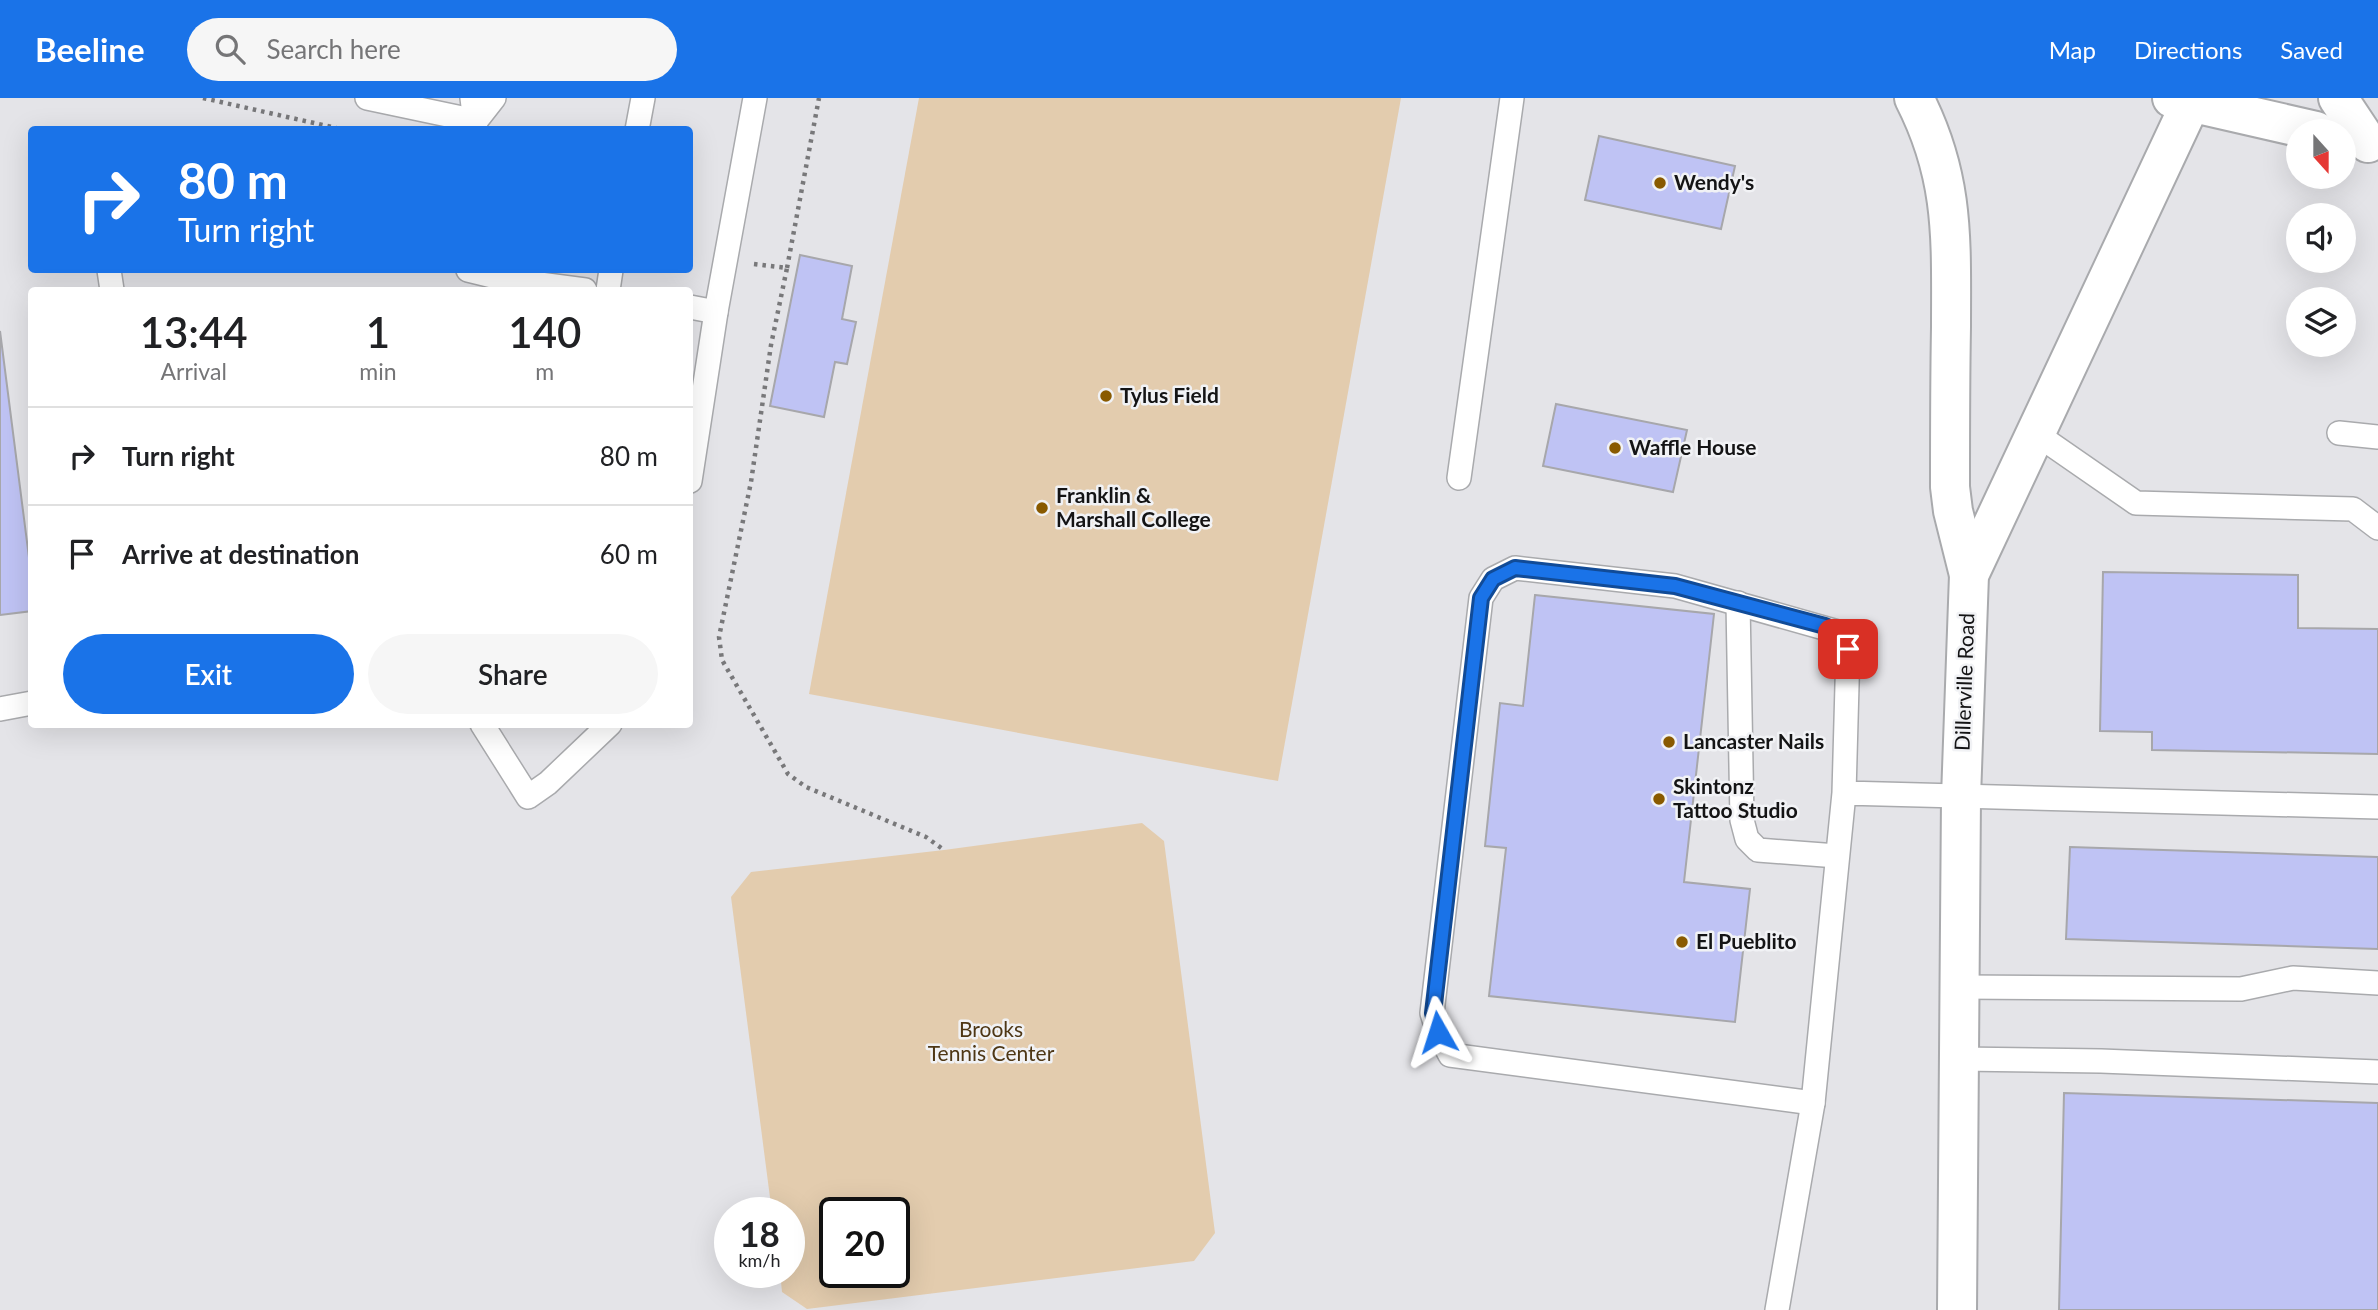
<!DOCTYPE html>
<html lang="en">
<head>
<meta charset="utf-8">
<style>
	:root { --surface:#fff; --page:#f6f6f6; --text:#202124; --muted:#757577; --line:#e0e0e0; --accent:#1a73e8 }
	body { margin:0; font-family:Lato,sans-serif; background:var(--page); color:var(--text); height:100vh; display:flex; flex-direction:column; font-size:26px; white-space:nowrap }
	* { box-sizing:border-box; margin:0 }
	p { font-size:23px; color:var(--muted) }
	.icon { flex:none; width:38px; height:38px; fill:none; stroke:currentColor; stroke-width:2; stroke-linecap:round; stroke-linejoin:round }
	.map { position:relative; flex:1; overflow:hidden }
	.panel { position:absolute; left:28px; top:189px; width:665px; height:441px; display:flex; flex-direction:column; background:var(--surface); border-radius:7px; box-shadow:0 7px 28px #0002 }
	.panel>* { flex:none }
	.top-card { position:absolute; left:28px; top:28px; width:665px; height:147px; border-radius:7px; box-shadow:0 7px 28px #0002; background:#1a73e8; color:#fff; overflow:hidden }
	.needle { width:46px; rotate:159deg }
	.controls { position:absolute; left:2286px; top:21px; display:grid; gap:14px }
	.controls a { display:grid; place-items:center; width:70px; height:70px; border-radius:50%; background:var(--surface); box-shadow:0 7px 28px #0002; font-size:35px }
	.speed { position:absolute; left:714px; top:1099px; display:flex; gap:14px; font-size:35px; font-weight:700; text-align:center }
	.speed>* { display:grid; place-content:center; width:91px; height:91px; border-radius:50%; background:var(--surface); box-shadow:0 7px 28px #0002; line-height:1 }
	.speed small { font-size:18px; font-weight:400 }
	.speed .limit { border:4px solid #111; border-radius:10px; background:#fff; color:#111 }
	.pin { position:absolute; display:grid; place-items:center; width:60px; height:60px; color:#fff; margin:-30px; border-radius:14px; box-shadow:0 4px 10px #0006 }
	.me { position:absolute; width:77px; margin:-38px; rotate:354deg; stroke-linejoin:round; filter:drop-shadow(0 0 5px #0008) }
	.turn { display:flex; align-items:center; gap:24px; height:147px; padding:0 35px; font-size:32px }
	.turn .icon { width:91px; height:91px; stroke-width:2.5 }
	.turn b { display:block; font-size:49px; line-height:60px }
	.eta { display:flex; justify-content:space-evenly; align-items:center; height:119px; text-align:center }
	.eta b { font-size:42px; font-weight:600; line-height:49px }
	.button { display:flex; gap:14px; margin-top:auto; padding:14px 35px }
	.button a { flex:1; height:80px; border-radius:42px; background:var(--accent); color:#fff; font-size:28px; font-weight:600; line-height:80px; text-align:center }
	.button a+a { background:var(--page); color:var(--text) }
	ul { padding:0; list-style:none }
	li { display:flex; align-items:center; gap:21px; height:98px; padding:0 35px; border-top:2px solid var(--line) }
	li div { flex:1 }
	li b { display:block; font-size:26px }
	li em { font-style:normal }
	header { display:flex; align-items:center; gap:42px; box-sizing:border-box; height:98px; padding:0 35px; background:var(--accent); color:#fff }
	header strong { font-size:33px }
	nav { display:flex; gap:38px; margin-inline-start:auto; font-size:24px }
	.search { width:490px; height:63px; background:var(--page); display:flex; align-items:center; gap:18px; box-sizing:border-box; padding:0 24px; border-radius:38px; color:var(--muted); font-size:26px }
	.map>svg:first-child { display:block }
</style>
</head>
<body>
<header>
<strong>Beeline</strong>
<div class="search"><svg class="icon" aria-label="search" viewBox="0 0 24 24"><circle cx="10" cy="10" r="6"/><path d="M15 15l6 6"/></svg>Search here</div>
<nav><a>Map</a><a>Directions</a><a>Saved</a></nav>
</header>
<div class="map">
<svg width="2378" height="1212" viewBox="0 0 2378 1212">
	<rect width="100%" height="100%" fill="#e4e4e8"/>
	<!-- green -->
	<g fill="#e3ccae" fill-rule="evenodd">
		<path d="M919,0H1401L1278,683L809,596Z"/>
		<path d="M1142,725L1164,743L1215,1135L1194,1163L807,1211L782,1194L780,1174H789V1115H772L731,799L751,774L944,752ZM835,1115H894V1174H835Z"/>
	</g>
	<!-- building -->
	<g fill="#bfc3f4" stroke="#a7a7ab" stroke-width="2">
		<path d="M1599,38L1735,68L1721,131L1585,102Z"/>
		<path d="M800,157L852,168L842,221L856,224L847,266L835,264L824,319L770,308Z"/>
		<path d="M0,233L32,483V513L0,517Z"/>
		<path d="M1556,306L1687,332L1673,394L1543,368Z"/>
		<path d="M2103,474L2298,477V530L2378,531V656L2152,652V634L2100,633Z"/>
		<path d="M1535,497L1714,516L1684,784L1750,791L1735,924L1489,898L1506,750L1485,748L1500,605L1523,608Z"/>
		<path d="M2070,749L2378,759V851L2066,841Z"/>
		<path d="M2064,995L2378,1005V1212H2059Z"/>
	</g>
	<g fill="none" stroke-linecap="round" stroke-linejoin="round">
		<defs>
			<g id="service">
				<path d="M367,0L476,23"/>
				<path d="M472,0L476,32"/>
				<path d="M476,23L494,0"/>
				<path d="M637,32L643,0"/>
				<path d="M109,172L112,192"/>
				<path d="M468,172L509,182L585,192"/>
				<path d="M608,192L611,172"/>
				<path d="M690,209L716,214"/>
				<path d="M2035,335L2136,405L2353,411L2378,430"/>
				<path d="M2339,335L2378,339"/>
				<path d="M1459,380L1512,0"/>
				<path d="M690,383L716,214L755,0"/>
				<path d="M1738,505L1742,722L1747,741L1758,752L1837,758"/>
				<path d="M0,611L32,605"/>
				<path d="M482,626L528,699L548,685L610,626"/>
				<path d="M1844,695L1813,1005L1450,957L1438,934L1432,915L1481,500L1493,481L1515,470L1675,488L1838,534L1848,551L1844,695L2378,709"/>
				<path d="M1959,889L2241,891L2293,880L2378,885"/>
				<path d="M1959,961L2101,963L2378,974"/>
				<path d="M1777,1212L1813,1005"/>
			</g>
			<g id="primary">
				<path d="M1914,0C1955,80 1951,142 1951,229C1950,282 1950,336 1950,389L1953,413L1969,477"/>
				<path d="M2172,0L2316,33"/>
				<path d="M2338,0L2368,45"/>
				<path d="M1957,1212L1961,699L1969,477L2193,0"/>
			</g>
		</defs>
		<!-- service casing -->
		<use href="#service" stroke="#a9aaad" stroke-width="26"/>
		<!-- primary casing -->
		<use href="#primary" stroke="#a9aaad" stroke-width="42"/>
		<!-- path -->
		<g stroke="#78787a" stroke-width="4.5" stroke-dasharray="3.5 5" stroke-linecap="butt">
			<path d="M203,0L345,32"/>
			<path d="M754,166L787,170L771,247L751,384L719,539L722,562L788,676L806,689L926,739L944,752"/>
			<path d="M787,170L819,0"/>
		</g>
		<!-- service -->
		<use href="#service" stroke="#fff" stroke-width="23"/>
		<!-- primary -->
		<use href="#primary" stroke="#fff" stroke-width="38"/>
	</g>
	<g fill="none" stroke-linecap="round" stroke-linejoin="round">
		<defs>
			<path id="route" d="M1438,934L1433,915L1481,500L1493,481L1515,470L1675,488L1825,528L1839,534L1848,551"/>
		</defs>
		<!-- route casing -->
		<use href="#route" stroke="#114b97" stroke-width="18"/>
		<!-- route -->
		<use href="#route" stroke="#1a73e8" stroke-width="12"/>
	</g>
	<!-- markers -->
	<g fill="#895a00" stroke="#f1f2f5" stroke-width="2.5">
		<circle cx="1660" cy="85" r="7"/>
		<circle cx="1106" cy="298" r="7"/>
		<circle cx="1615" cy="350" r="7"/>
		<circle cx="1042" cy="410" r="7"/>
		<circle cx="1669" cy="644" r="7"/>
		<circle cx="1659" cy="701" r="7"/>
		<circle cx="1682" cy="844" r="7"/>
	</g>
	<g text-anchor="middle" stroke-width="5" stroke-linejoin="round" paint-order="stroke">
		<!-- poi labels -->
		<g font-size="21" font-weight="bold" fill="#141415" stroke="#f1f2f5" text-anchor="start">
			<text x="1674" y="92">Wendy's</text>
			<text x="1120" y="305">Tylus Field</text>
			<text x="1629" y="357">Waffle House</text>
			<text x="1056" y="405">Franklin &amp;<tspan x="1056" dy="24">Marshall College</tspan></text>
			<text x="1683" y="651">Lancaster Nails</text>
			<text x="1673" y="696">Skintonz<tspan x="1673" dy="24">Tattoo Studio</tspan></text>
			<text x="1696" y="851">El Pueblito</text>
		</g>
		<!-- street labels -->
		<g font-size="21" fill="#141415" stroke="#f1f2f5">
			<text transform="translate(1965 584) rotate(-88)" y="7">Dillerville Road</text>
		</g>
		<!-- park labels -->
		<g font-size="21" fill="#4e3715" stroke="#f1f2f5">
			<text x="991" y="939">Brooks<tspan x="991" dy="24">Tennis Center</tspan></text>
		</g>
	</g>
</svg>
<div class="controls">
<a><svg class="needle" viewBox="-14 -14 28 28"><path d="M0-13l5 13h-10z" fill="#e53935"/><path d="M0 13l5-13h-10z" fill="#757577"/></svg></a>
<a><svg class="icon" aria-label="sound" viewBox="0 0 24 24"><path d="M4 9h4l5-4v14l-5-4H4zM17 9q2 3 0 6"/></svg></a>
<a><svg class="icon" aria-label="layers" viewBox="0 0 24 24"><path d="M12 4l9 5-9 5-9-5zM3 14l9 5 9-5"/></svg></a>
</div>
<div class="speed"><div>18<small>km/h</small></div><div class="limit">20</div></div>
<div class="pin" style="left:1848px;top:551px;background:#d93025"><svg class="icon" aria-label="arrive" viewBox="0 0 24 24"><path d="M6 21V4h12l-3 4 3 4H6"/></svg></div>
<svg class="me" style="left:1438px;top:934px" viewBox="-20 -20 40 40"><path d="M0-17L14 15 0 8-14 15z" fill="#1a73e8" stroke="#fff" stroke-width="4"/></svg>
<div class="top-card">
<div class="turn"><svg class="icon" aria-label="right" viewBox="0 0 24 24"><path d="M7 20v-9h11M14 6l5 5-5 5"/></svg><div><b>80 m</b>Turn right</div></div>
</div>
<section class="panel">
<div class="eta">
<div><b>13:44</b><p>Arrival</p></div>
<div><b>1</b><p>min</p></div>
<div><b>140</b><p>m</p></div>
</div>
<ul>
<li><svg class="icon" aria-label="right" viewBox="0 0 24 24"><path d="M7 20v-9h11M14 6l5 5-5 5"/></svg><div><b>Turn right</b></div><em>80 m</em></li>
<li><svg class="icon" aria-label="arrive" viewBox="0 0 24 24"><path d="M6 21V4h12l-3 4 3 4H6"/></svg><div><b>Arrive at destination</b></div><em>60 m</em></li>
</ul>
<div class="button"><a>Exit</a><a>Share</a></div>
</section>
</div>
</body>
</html>
